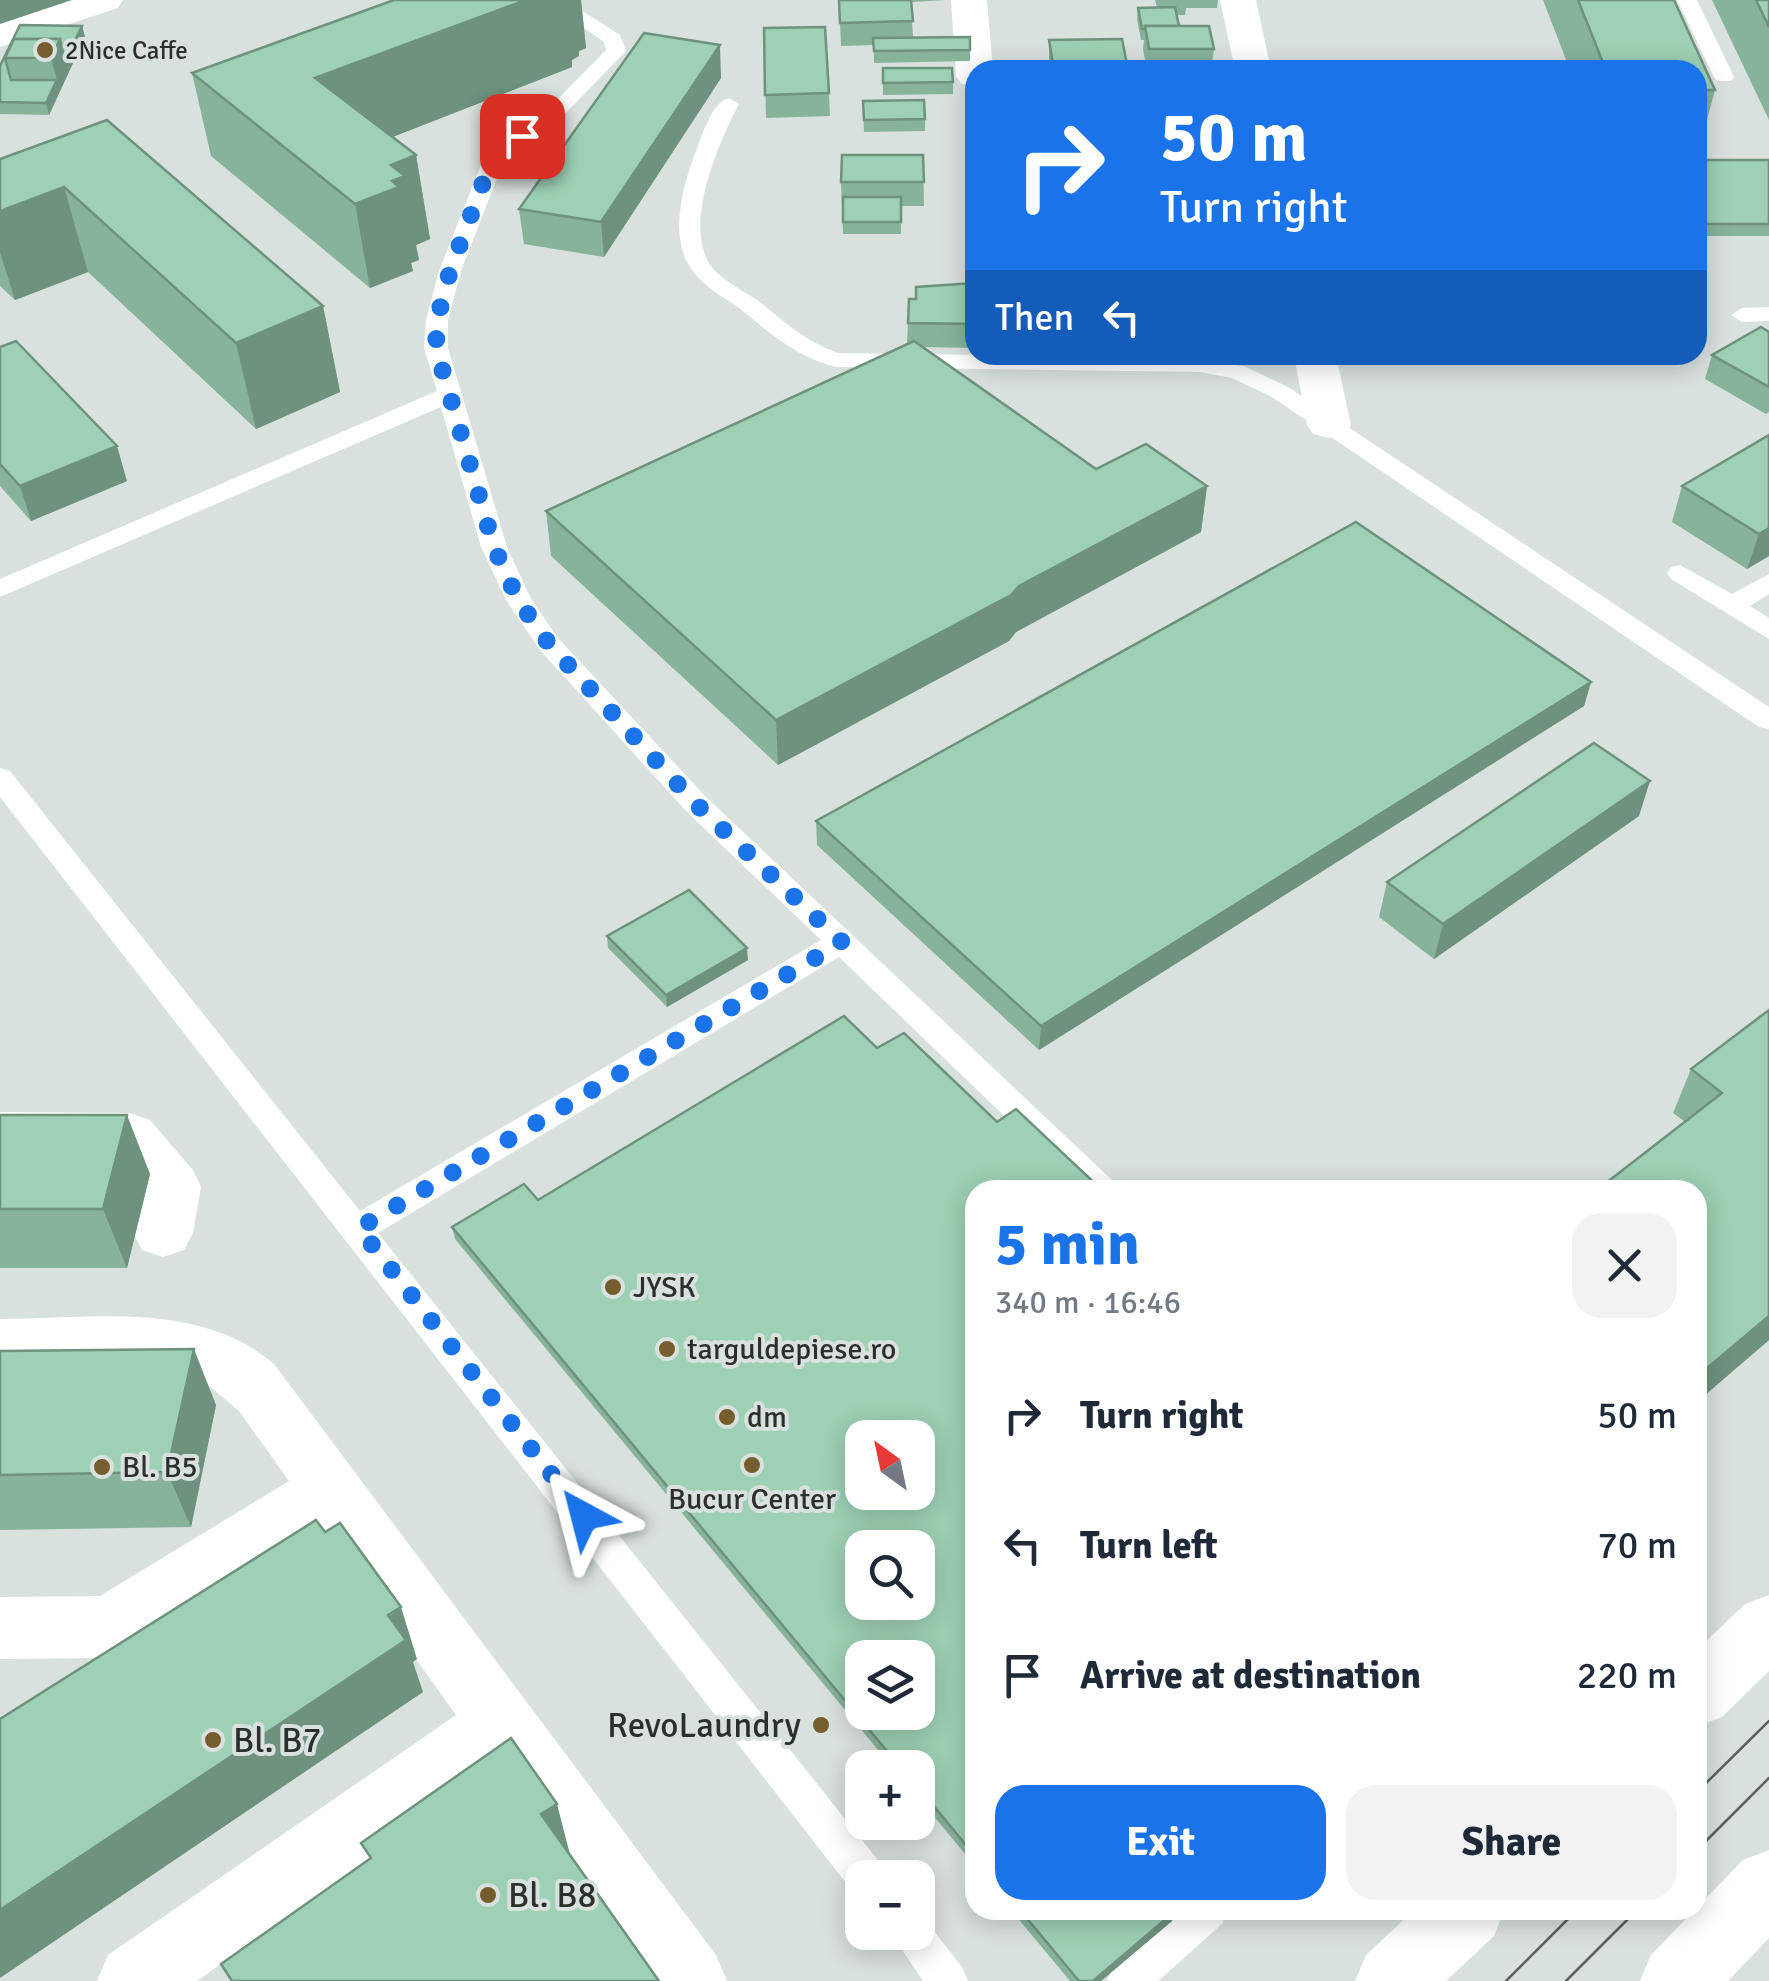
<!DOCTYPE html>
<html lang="en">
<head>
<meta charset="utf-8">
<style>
	:root { --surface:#fff; --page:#f2f2f3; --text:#1f2937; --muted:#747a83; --accent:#1a73e8 }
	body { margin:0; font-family:Signika,sans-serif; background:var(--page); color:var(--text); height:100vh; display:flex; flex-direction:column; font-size:38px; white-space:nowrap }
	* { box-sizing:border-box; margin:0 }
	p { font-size:32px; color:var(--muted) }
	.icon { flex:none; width:55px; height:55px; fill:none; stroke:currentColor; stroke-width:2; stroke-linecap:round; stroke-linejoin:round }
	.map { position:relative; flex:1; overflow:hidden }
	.drawer { position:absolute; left:965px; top:1180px; width:742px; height:740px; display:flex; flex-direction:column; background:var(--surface); border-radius:30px; box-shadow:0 5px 25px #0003 }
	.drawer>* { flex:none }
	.top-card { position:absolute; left:965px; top:60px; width:742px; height:305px; border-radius:30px; box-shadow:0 5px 25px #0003; background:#1a73e8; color:#fff; overflow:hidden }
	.needle { width:65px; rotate:327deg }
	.buttons { position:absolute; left:845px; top:1420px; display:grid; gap:20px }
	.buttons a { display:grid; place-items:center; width:90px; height:90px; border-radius:20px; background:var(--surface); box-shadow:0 5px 25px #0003; font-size:50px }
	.pin { position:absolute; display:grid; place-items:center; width:85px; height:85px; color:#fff; margin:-42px; border-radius:20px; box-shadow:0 5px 15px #0006 }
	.me { position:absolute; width:110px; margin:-55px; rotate:322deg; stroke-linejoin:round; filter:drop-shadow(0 0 8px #0008) }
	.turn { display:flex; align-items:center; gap:35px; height:210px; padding:0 30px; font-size:45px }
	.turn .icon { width:130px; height:130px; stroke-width:2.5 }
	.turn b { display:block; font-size:70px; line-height:85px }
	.then { display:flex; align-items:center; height:95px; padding:0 30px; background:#0003; gap:20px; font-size:38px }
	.round { display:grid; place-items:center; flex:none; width:105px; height:105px; border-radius:30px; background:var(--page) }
	.overview { display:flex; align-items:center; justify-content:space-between; height:170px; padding:0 30px }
	h1 { font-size:60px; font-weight:700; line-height:75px; color:var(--accent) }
	.primary-button { display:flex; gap:20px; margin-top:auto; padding:20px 30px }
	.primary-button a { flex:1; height:115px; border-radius:30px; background:var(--accent); color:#fff; font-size:40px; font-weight:700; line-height:115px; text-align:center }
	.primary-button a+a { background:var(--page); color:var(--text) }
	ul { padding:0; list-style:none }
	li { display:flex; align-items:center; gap:30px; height:130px; padding:0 30px }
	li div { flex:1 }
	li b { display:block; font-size:38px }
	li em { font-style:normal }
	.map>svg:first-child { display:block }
</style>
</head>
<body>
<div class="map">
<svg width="1769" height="1981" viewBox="0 0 1769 1981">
	<rect width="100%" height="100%" fill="#d9e1df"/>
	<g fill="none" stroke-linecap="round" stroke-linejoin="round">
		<!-- service -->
		<g fill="#fff" fill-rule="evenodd">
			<path d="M1677,0H1697L1734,77L1731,81H1717L1714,77Z"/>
			<path d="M573,5L620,35L626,51L554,125L504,160L461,271L448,320V348L507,547L531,599L558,638L706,797L1113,1181L1118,1190H1081L839,957L378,1233L881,1864L887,1878H862V1896L853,1892L0,797V768L10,771L360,1211L821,940L686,811L540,650L506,600L481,547L441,407L0,597V579L437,391L424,348L426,320L439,271L484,157L540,117L606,50L604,42L566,15L563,11Z"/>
			<path d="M729,98L739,104C719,142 682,225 711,266C723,282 745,291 761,303C785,323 808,343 838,353L1200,358L1246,367L1288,387L1769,707V729L1759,727L1272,397L1232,378L1200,372L836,367C799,358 773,336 744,312C728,299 708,290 695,274C666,240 683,185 697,148C703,133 712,102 729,98Z"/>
			<path d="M1769,307V321L1742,322L1731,315L1742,308Z"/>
			<path d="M1680,565L1732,594L1769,574V594L1750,606L1769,618V639L1671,579L1667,573L1671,567Z"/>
			<path d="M1178,1910H1228L1222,1924L1158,1981H1107L1113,1967Z"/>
			<path d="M918,1915L924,1918L962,1967L968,1981H923L890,1932H918Z"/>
		</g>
		<!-- minor -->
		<g fill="#fff" fill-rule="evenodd">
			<path d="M70,0H123L118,8L0,47V24Z"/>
			<path d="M951,0H987L993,70H975V87L962,84L956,76Z"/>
			<path d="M1220,0H1256L1271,70H1235Z"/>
			<path d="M1294,355H1336L1351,425L1345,434L1329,438L1313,434L1307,425Z"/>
			<path d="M0,1112L130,1113L150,1120L193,1170L201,1187L193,1233L184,1250L163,1257L142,1250L133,1233L142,1192L115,1159L0,1158Z"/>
			<path d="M0,1319C92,1319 199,1300 274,1364L716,1955L727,1981H645L494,1770L197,1981H97L108,1955L456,1715L323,1529L133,1649L109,1658L0,1659V1597L100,1596L289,1481L239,1411L212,1388L183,1372L0,1371Z"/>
		</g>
		<!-- secondary -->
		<g fill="#fff" fill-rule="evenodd">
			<path d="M1769,1595V1671L1722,1717L1698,1726V1649L1745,1604Z"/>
			<path d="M1769,1850V1938L1728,1981H1640L1651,1955L1743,1860Z"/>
			<path d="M1414,1910H1504L1494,1936L1446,1981H1355L1366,1955Z"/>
		</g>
		<!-- tram -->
		<g stroke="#5c615f" stroke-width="2.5">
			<path d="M1698,1791L1769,1721"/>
			<path d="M1698,1849L1769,1778"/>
			<path d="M1506,1981L1577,1910"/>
			<path d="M1566,1981L1637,1910"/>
		</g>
	</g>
	<!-- wall -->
	<g fill="#87b39b">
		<path d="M394,0H581L586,48L579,51V56L572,60V67L392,137L416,155L430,239L416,245L419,260L411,263L413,271L370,288L211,156L192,73Z"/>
		<path d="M839,0H946L911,2L913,38L970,50V61L874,63V45L841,46Z"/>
		<path d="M1155,0H1218L1217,8H1186L1185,15H1177L1179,26L1214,49L1212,64L1242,70H1147L1143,49L1144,40H1141L1137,19L1138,8L1157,7Z"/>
		<path d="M1543,0H1674L1715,90L1699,149H1698V70H1570Z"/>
		<path d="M1712,0H1769V120Z"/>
		<path d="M20,25L82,26L85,37L49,115L0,114V66Z"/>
		<path d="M764,28L829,93L830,116L766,118Z"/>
		<path d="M1049,40L1128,70H1049Z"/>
		<path d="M883,68L953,82V94L883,95Z"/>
		<path d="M721,78L604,257L524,244L519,209Z"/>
		<path d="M863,101L925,119V131L864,132Z"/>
		<path d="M923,155L924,206H901V234H843L841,182Z"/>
		<path d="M0,159L323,306L340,392L256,429L88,272L15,300L0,286Z"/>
		<rect x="1698" y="160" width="71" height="76"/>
		<path d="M974,283L975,348L921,347L1096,469L1207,486L1201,532L1016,632L1009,641L778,765L551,556L546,511L907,344L909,299H916Z"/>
		<path d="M1769,332V412L1766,414L1705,379L1712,355Z"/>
		<path d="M0,347L127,481L31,521L0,486Z"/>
		<path d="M1769,435V556L1747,569L1672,522L1682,486Z"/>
		<path d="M1591,682L1584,706L1039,1050L817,845L816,821Z"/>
		<path d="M1639,816L1434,959L1379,917L1387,882Z"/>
		<path d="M607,936L748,960L667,1007L608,948Z"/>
		<path d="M1769,1010V1340L1698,1401V1190L1685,1122L1673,1113L1691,1069Z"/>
		<path d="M877,1048L997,1122L975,1190V1866L918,1797V1768H893L455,1239L452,1227L538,1200Z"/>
		<path d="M0,1115L150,1174L127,1268H0Z"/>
		<path d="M0,1351L216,1405L191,1527L0,1530Z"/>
		<path d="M1011,1910H1172L1174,1912L1172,1921L1101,1981H1070Z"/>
	</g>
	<!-- shaded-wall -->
	<g fill="#6e927e">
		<path d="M0,0H72L0,24Z"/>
		<path d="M526,0H581L586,48L579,51V56L572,60V67L331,161L315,78Z"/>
		<path d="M82,26L85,37L49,115L46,103L57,80L51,58L60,39Z"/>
		<path d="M720,45L721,78L604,257L601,222Z"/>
		<path d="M416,155L430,239L416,245L419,260L411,263L413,271L370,288L355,204L391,165Z"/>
		<path d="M64,187L88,272L15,300L0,252V211Z"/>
		<path d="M323,306L340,392L256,429L236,343Z"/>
		<path d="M117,446L127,481L31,521L20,486Z"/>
		<path d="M1207,486L1201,532L1016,632L1009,641L778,765L776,720L1019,586Z"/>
		<path d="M1769,528V556L1747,569L1759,534Z"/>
		<path d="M1591,682L1584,706L1039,1050L1041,1026Z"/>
		<path d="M1650,781L1639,816L1434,959L1443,924Z"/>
		<path d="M747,948L748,960L667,1007L666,995Z"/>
		<path d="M127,1115L150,1174L127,1268L103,1209Z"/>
		<path d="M1769,1316V1340L1698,1401V1387L1706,1369Z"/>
		<path d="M194,1349L216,1405L191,1527L167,1472Z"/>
		<path d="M401,1607L417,1659L413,1662L423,1692L0,1978V1910Z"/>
		<path d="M557,1804L574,1870L541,1814Z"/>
		<path d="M1174,1912L1172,1921L1101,1981H1093Z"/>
	</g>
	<!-- building -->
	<g fill="#9dd0b4" stroke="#6e927e" stroke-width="2.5" fill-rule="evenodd">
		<path d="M394,0H526L315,78L416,155L391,165L405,176L392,181L399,187L355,204L192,73Z"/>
		<path d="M839,0H911L913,21L840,23Z"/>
		<path d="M1578,0H1674L1715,90H1698V70H1606Z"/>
		<path d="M1756,0H1769V27Z"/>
		<path d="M1175,7L1179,26H1145V29H1142L1138,8Z"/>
		<path d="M20,25L82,26L65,61L60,39H14L5,58L11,80H57L46,103L0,102V66Z"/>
		<path d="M1145,26H1209L1214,49H1149Z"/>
		<path d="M825,27L829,93L765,95L764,28Z"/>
		<path d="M644,33L720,45L601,222L519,209Z"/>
		<path d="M970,37V50L874,51L873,38Z"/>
		<path d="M14,39H60L51,58H5Z"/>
		<path d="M1122,39L1128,70H1054L1049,40Z"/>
		<path d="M1240,64L1242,70H1156L1155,65Z"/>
		<path d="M883,68H952L953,82L883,83Z"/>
		<path d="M924,100L925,119L864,120L863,101Z"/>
		<path d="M107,120L323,306L236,343L64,187L0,211V159Z"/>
		<path d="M842,155H923L924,182H841Z"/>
		<rect x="1698" y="160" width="71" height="64"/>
		<rect x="843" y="197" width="58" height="25"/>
		<path d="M974,283L975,324L908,323L909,299H916V287Z"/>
		<path d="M1761,327L1769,332V387L1712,355Z"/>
		<path d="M16,341L117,446L20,486L0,464V347Z"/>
		<path d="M914,341L1096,469L1146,444L1207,486L1019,586L1011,595L776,720L546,511Z"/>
		<path d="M1769,435V528L1759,534L1682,486Z"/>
		<path d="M1356,522L1591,682L1041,1026L816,821Z"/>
		<path d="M1594,743L1650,781L1443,924L1387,882Z"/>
		<path d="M689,890L747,948L666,995L607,936Z"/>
		<path d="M1769,1010V1316L1706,1369L1698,1363V1190H1597L1722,1093L1691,1069Z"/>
		<path d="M844,1016L877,1048L904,1033L997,1122L1016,1109L1102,1190H975V1856L918,1787V1768H901L452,1227L524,1184L538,1200ZM862,1438H918V1492H862ZM862,1548H918V1602H862ZM862,1658H918V1712H862Z"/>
		<path d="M0,1115H127L103,1209H0Z"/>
		<path d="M194,1349L167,1472L0,1475V1351Z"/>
		<path d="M316,1520L325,1532L340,1523L401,1607L388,1615L406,1640L0,1910V1719Z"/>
		<path d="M511,1738L557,1804L541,1814L659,1981H232L221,1964L371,1858L361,1843Z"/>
		<path d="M1020,1910H1172L1174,1912L1093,1981H1079Z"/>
	</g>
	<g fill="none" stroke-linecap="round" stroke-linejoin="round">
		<!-- route -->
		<path stroke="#1a73e8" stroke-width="18" stroke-dasharray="0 32.4" d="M522,136L504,147L487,172L450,271L437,320L436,348L494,547L518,600L549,644L696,804L842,942L359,1228L584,1516"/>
	</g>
	<!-- markers -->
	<g fill="#755d2e" stroke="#d9e1df" stroke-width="4">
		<circle cx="45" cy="50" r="10"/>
		<circle cx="613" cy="1287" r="10"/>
		<circle cx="667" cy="1349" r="10"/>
		<circle cx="727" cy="1417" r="10"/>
		<circle cx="752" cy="1465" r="10"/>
		<circle cx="102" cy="1467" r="10"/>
		<circle cx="821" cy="1725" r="10"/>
		<circle cx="213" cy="1740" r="10"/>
		<circle cx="488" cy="1895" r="10"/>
	</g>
	<g text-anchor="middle" stroke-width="8" stroke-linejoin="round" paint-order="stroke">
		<!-- far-poi labels -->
		<g font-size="25" fill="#2c2f2e" stroke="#d9e1df" text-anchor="start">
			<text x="65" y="59">2Nice Caffe</text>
		</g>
		<!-- poi labels -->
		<g font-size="30" fill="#2c2f2e" stroke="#d9e1df" text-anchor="start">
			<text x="633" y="1297">JYSK</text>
			<text x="687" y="1359">targuldepiese.ro</text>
			<text x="747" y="1427">dm</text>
			<text x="122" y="1477">Bl. B5</text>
			<text x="752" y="1509" text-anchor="middle">Bucur Center</text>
		</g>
		<!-- near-poi labels -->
		<g font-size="35" fill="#2c2f2e" stroke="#d9e1df" text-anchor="start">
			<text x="801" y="1737" text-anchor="end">RevoLaundry</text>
			<text x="233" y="1752">Bl. B7</text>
			<text x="508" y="1907">Bl. B8</text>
		</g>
	</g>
</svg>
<div class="buttons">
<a><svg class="needle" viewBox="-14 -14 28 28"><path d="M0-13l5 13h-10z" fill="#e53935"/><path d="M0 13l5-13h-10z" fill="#747a83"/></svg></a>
<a><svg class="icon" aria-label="search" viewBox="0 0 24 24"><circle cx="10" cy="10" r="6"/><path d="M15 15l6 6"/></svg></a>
<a><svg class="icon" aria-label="layers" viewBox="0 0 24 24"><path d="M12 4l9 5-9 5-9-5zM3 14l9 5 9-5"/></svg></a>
<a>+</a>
<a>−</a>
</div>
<div class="pin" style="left:522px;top:136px;background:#d93025"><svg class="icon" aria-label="arrive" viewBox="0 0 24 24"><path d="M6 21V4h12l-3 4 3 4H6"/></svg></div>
<svg class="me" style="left:584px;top:1516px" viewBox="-20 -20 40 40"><path d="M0-17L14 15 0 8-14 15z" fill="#1a73e8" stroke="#fff" stroke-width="4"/></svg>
<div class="top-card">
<div class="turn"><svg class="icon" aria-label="right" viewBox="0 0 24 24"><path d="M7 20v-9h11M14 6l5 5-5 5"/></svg><div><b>50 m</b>Turn right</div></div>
<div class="then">Then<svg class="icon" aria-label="left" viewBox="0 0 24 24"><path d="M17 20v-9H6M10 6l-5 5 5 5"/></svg></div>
</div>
<section class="drawer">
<div class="overview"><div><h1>5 min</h1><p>340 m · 16:46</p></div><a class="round"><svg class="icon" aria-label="close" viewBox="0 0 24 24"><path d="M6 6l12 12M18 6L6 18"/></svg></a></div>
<ul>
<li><svg class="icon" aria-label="right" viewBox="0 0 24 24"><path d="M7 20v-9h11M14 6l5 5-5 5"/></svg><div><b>Turn right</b></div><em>50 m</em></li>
<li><svg class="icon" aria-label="left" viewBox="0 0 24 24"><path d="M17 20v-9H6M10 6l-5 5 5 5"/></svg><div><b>Turn left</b></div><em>70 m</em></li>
<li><svg class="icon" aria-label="arrive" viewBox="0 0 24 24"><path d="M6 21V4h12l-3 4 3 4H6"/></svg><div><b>Arrive at destination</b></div><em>220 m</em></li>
</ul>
<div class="primary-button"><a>Exit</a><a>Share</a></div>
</section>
</div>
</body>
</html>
